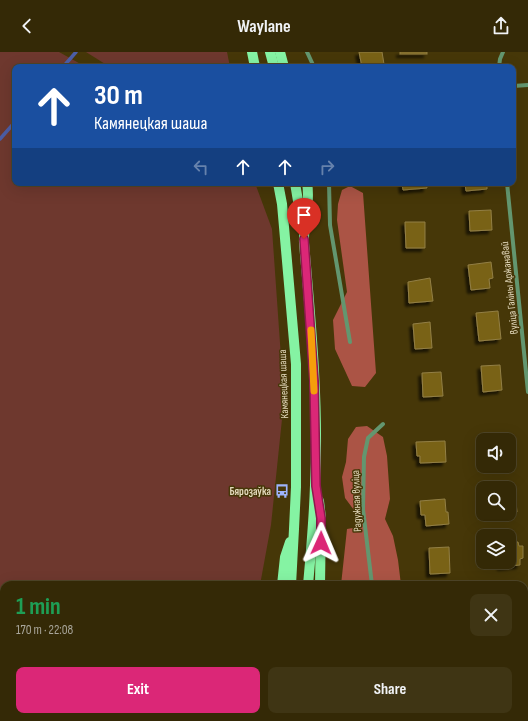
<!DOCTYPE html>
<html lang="en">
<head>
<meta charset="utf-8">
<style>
	:root { --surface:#342906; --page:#3f3514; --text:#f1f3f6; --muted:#a9a69b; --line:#4e4528; --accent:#db2777 }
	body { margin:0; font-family:"Sofia Sans Condensed",sans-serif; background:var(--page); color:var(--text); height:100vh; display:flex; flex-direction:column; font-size:15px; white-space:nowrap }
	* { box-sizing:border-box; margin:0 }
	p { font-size:13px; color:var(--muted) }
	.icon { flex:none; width:22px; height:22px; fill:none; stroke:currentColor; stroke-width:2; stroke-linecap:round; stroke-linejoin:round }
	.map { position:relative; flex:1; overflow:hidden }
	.panel { position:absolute; left:0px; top:529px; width:528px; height:140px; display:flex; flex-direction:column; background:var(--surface); border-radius:12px 12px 0 0; box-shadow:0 4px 16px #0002,0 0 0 1px var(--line) }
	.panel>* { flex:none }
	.banner { position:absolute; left:12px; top:12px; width:504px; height:122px; border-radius:8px; box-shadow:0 4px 16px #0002,0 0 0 1px var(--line); background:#1a4fa0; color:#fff; overflow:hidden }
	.buttons { position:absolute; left:476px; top:381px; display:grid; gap:8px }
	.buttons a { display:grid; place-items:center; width:40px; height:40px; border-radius:8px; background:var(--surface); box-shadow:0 4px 16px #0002,0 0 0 1px var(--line); font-size:20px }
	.pin { position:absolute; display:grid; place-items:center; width:34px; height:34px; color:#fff; margin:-41px -17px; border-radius:50% 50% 50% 0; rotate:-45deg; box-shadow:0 0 4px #0007 }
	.pin .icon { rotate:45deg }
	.me { position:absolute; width:44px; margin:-22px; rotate:1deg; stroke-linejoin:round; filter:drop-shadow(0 0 3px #0008) }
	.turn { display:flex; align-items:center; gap:14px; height:84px; padding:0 16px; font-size:18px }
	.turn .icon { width:52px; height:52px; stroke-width:2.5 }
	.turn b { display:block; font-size:28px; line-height:34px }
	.lanes { display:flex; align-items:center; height:38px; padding:0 16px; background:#0003; justify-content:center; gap:20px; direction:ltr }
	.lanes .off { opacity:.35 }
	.round { display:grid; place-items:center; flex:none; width:42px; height:42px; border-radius:8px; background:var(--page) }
	.head { display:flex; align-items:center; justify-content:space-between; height:68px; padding:0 16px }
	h1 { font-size:24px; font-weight:700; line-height:30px; color:#1e9e55 }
	.cta { display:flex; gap:8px; margin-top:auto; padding:8px 16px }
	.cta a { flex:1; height:46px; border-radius:8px; background:var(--accent); color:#fff; font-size:16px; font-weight:700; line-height:46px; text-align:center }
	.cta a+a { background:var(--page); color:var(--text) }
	header { display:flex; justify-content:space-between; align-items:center; height:52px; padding:0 16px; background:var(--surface); font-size:18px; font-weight:700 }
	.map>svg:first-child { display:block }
</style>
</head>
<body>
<header><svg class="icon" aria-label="back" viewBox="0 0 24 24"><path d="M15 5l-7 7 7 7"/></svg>Waylane<svg class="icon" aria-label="share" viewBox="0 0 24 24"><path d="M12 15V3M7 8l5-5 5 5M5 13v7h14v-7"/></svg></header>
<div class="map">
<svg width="528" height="669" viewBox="0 0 528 669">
	<defs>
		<filter id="shadow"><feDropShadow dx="-3.5" dy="3.5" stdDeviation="1" flood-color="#0009"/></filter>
	</defs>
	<rect width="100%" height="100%" fill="#463708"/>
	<!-- green -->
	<g fill="#6e382e">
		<path d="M0,0H59L86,15H15V131H255L272,177L284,348L271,473L260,533H4V665H205L201,669H0Z"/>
		<path d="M86,0H227L230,15H110Z"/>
		<path d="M238,665H270V669H235Z"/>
		<path d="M303,665H337L339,669H303Z"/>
	</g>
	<!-- forest -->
	<g fill="#ab5445">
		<path d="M350,134L363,141L376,321L365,335L352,334L335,297L333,268L347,240L337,168L338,152L342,138Z"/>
		<path d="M367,374L383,385L387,404L390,447L385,467L393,484L398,508L401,533H341L347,477L359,475L360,466L345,446L342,425L346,410L348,387L356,375Z"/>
		<path d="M366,665H419V669H368Z"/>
	</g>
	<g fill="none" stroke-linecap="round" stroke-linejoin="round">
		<!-- stream -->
		<g stroke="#4c5ea7" stroke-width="3.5">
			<path d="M63,15L76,0"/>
			<path d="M0,87L15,70"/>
		</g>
	</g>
	<!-- building -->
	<g fill="#796217" stroke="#927f45" filter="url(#shadow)">
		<path d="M359,0H382L384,12L362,15Z"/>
		<rect x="400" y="0" width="27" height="2"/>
		<path d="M402,131H426L427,136L403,138Z"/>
		<path d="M465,131H487V137L466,139Z"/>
		<path d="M491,158L492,178L470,179L469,159Z"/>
		<path d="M405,170H425V196H406Z"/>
		<path d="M491,210L493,226L489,227L490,236L471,238L468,213Z"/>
		<path d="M430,226L433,249L409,251L408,230Z"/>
		<path d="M498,259L501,287L479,289L476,261Z"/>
		<path d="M430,270L432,296L415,297L413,272Z"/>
		<path d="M500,313L502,338L483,340L481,314Z"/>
		<path d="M441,320L443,344L423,345L422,321Z"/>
		<path d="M505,383V388H485L484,384Z"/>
		<path d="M445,389L446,410L420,411V404H417L416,390Z"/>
		<path d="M515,440L517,460L509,461V441Z"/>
		<path d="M445,447L446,460H448L449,472L426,474L425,463H421L420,449Z"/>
		<path d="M509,490H518L519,494H523V506L520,507V513L501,515L500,510H509Z"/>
		<path d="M449,495L450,521L430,522L429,496Z"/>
		<path d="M524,547H526L527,573H524Z"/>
		<rect x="524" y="609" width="4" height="26"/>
		<path d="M528,666V669H510V668Z"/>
	</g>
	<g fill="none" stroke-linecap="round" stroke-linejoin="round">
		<!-- minor -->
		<g stroke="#63966f" stroke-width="4">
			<path d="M307,0L314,15"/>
			<path d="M499,15L500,7L503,0"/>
			<path d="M513,34L528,33"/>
			<path d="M329,131L330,173L350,290"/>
			<path d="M507,131L528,340"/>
			<path d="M372,533L363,457L364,405L368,386L383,372"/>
			<path d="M390,665L391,669"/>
		</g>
		<!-- primary -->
		<g stroke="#85f3a3" stroke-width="10">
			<path d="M252,0L255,15"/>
			<path d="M270,0L274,15"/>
			<path d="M280,0L284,15"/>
			<path d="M278,131L282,152L296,312V435L294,477L291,533"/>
			<path d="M295,131L302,173"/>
			<path d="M307,131C311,152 303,171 304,191C311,271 319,353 315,433C314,466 311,500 308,533"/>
			<path d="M319,449L321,466L320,533"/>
			<path d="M282,533L285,505L290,490"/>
			<path d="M344,665L346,669"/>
			<path d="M226,669L230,665"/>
			<path d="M277,669L278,665"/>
			<path d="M296,669V665"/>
		</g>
	</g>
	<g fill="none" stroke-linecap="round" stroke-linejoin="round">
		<defs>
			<path id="route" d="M304,187L314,329L316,434L321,466V491"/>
		</defs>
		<!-- route casing -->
		<use href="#route" stroke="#8e194d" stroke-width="10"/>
		<!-- route -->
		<use href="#route" stroke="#db2777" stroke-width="7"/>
		<!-- slow -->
		<path stroke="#f59e0b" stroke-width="7" d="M311,278L314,339"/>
	</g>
	<!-- icons -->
	<defs>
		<symbol id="bus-bare" viewBox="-9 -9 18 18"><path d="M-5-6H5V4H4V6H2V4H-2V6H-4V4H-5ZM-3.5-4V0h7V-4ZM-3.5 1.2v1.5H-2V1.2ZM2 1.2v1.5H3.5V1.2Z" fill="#9eb4fd" stroke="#463708" stroke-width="2.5" paint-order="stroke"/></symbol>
	</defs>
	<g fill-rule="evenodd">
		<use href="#bus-bare" x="272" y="429" width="20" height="20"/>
	</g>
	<g text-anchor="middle" stroke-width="3" stroke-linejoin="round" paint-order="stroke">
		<!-- street labels -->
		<g font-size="11" fill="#e3d9bc" stroke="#463708">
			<text transform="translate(509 236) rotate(-96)" y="4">вуліца Галіны Аржанавай</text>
			<text transform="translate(283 332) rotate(-92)" y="4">Камянецкая шаша</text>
			<text transform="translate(356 449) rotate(-92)" y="4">Радужная вуліца</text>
		</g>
		<!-- poi labels -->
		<g font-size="11" font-weight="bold" fill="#e3d9bc" stroke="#463708" text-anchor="end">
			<text x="271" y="443">Бярозаўка</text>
		</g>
	</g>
</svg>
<div class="buttons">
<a><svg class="icon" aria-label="sound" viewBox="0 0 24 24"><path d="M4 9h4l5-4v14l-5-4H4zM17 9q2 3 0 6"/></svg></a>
<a><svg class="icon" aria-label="search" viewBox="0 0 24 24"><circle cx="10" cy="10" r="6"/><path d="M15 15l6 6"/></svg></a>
<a><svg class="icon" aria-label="layers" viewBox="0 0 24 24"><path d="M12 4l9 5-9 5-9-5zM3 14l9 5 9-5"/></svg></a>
</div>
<div class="pin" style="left:304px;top:187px;background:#d93025"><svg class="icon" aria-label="arrive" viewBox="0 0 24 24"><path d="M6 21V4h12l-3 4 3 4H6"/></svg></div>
<svg class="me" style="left:321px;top:491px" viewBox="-20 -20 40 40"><path d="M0-17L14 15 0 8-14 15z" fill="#db2777" stroke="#fff" stroke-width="4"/></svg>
<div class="banner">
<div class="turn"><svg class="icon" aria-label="ahead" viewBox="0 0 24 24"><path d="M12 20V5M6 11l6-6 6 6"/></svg><div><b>30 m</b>Камянецкая шаша</div></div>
<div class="lanes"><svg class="icon off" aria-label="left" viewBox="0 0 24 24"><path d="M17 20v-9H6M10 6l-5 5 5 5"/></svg><svg class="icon" aria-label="ahead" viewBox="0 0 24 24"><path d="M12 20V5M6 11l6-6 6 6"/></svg><svg class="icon" aria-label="ahead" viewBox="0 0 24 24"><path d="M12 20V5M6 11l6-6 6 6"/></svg><svg class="icon off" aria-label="right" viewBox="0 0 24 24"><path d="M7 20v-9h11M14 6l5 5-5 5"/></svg></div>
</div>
<section class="panel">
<div class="head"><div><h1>1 min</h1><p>170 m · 22:08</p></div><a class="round"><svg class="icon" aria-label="close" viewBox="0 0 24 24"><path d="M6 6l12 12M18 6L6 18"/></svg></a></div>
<div class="cta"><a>Exit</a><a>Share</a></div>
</section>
</div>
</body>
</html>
